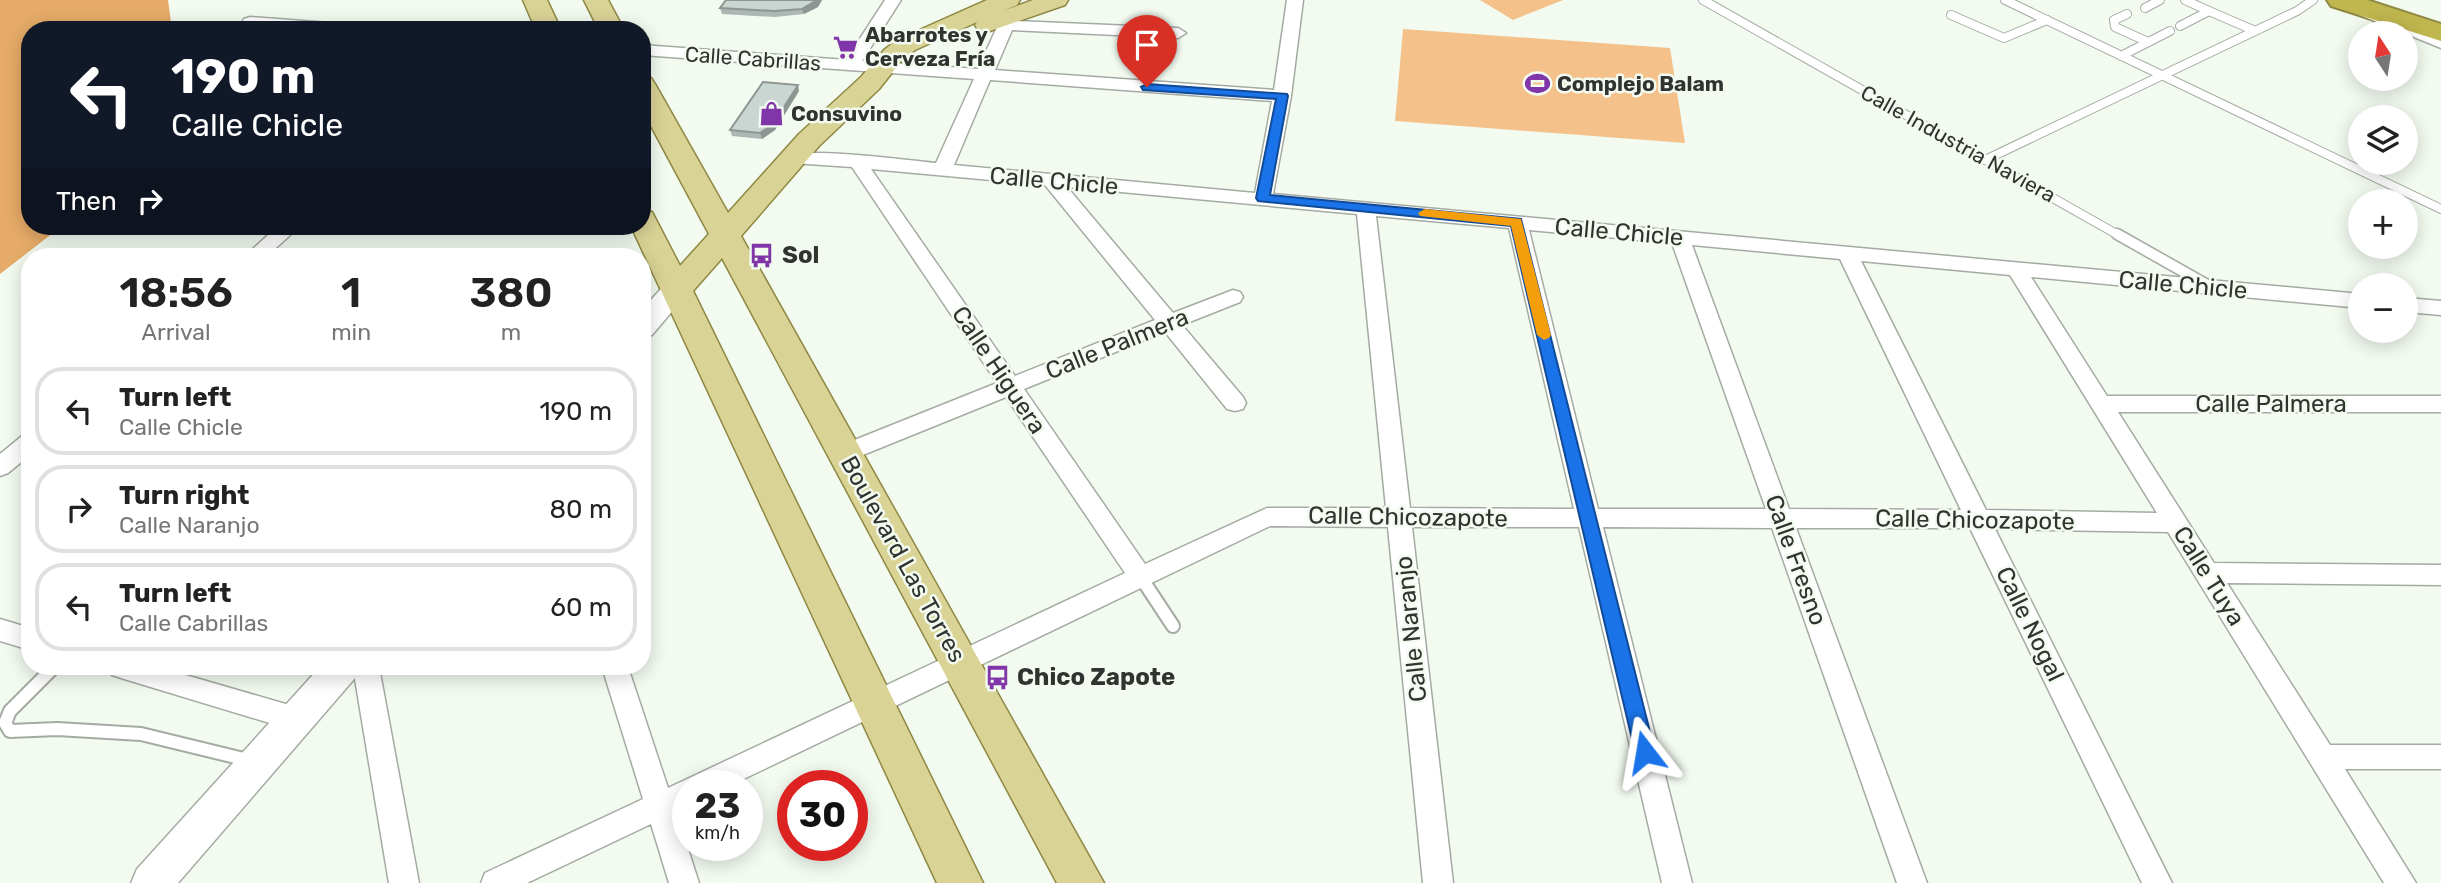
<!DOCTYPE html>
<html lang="en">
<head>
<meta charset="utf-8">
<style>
	:root { --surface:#fff; --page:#f2f2f2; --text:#222; --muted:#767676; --line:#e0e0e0 }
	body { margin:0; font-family:Rubik,sans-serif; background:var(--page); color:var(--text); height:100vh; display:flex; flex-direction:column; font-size:26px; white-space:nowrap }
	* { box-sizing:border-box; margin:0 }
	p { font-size:23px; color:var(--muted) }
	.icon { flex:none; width:38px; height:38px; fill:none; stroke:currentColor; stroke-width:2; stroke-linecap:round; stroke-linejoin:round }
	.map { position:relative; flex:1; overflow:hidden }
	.panel { position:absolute; left:21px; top:248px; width:630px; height:427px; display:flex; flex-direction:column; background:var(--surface); border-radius:28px; box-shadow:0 4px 18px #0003 }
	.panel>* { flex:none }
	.hud { position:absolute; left:21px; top:21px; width:630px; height:214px; border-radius:28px; box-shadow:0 4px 18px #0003; background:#111827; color:#fff; overflow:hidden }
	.needle { width:46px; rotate:348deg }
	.tools { position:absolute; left:2348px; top:21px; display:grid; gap:14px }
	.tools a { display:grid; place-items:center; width:70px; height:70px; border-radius:50%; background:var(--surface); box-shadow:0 4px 18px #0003; font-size:35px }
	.speed { position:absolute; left:672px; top:770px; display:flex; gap:14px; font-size:35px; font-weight:700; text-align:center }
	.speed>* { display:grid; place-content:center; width:91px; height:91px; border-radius:50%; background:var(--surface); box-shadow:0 4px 18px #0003; line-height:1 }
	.speed small { font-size:18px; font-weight:400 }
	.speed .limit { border:10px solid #d22; background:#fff; color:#111 }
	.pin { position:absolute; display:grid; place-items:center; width:60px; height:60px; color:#fff; margin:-72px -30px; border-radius:50% 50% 50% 0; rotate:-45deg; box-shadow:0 0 7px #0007 }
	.pin .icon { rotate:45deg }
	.me { position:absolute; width:77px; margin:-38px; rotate:346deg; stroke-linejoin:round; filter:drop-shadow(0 0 5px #0008) }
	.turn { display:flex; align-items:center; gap:24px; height:147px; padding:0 35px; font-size:32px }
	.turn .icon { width:91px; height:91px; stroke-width:2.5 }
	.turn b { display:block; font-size:49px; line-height:60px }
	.then { display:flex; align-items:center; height:66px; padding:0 35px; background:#0003; gap:14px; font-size:26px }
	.eta { display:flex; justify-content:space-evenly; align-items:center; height:119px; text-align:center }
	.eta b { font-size:42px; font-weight:600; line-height:49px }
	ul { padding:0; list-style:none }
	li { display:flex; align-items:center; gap:21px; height:88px; margin:0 14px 10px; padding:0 21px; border:4px solid var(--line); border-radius:28px }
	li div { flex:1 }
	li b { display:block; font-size:26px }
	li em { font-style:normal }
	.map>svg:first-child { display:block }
</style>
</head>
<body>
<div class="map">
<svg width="2441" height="883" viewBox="0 0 2441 883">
	<rect width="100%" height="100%" fill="#f3fbf1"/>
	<!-- green -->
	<g fill="#f3c189">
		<path d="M1480,0H1563L1513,20Z"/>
		<path d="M1403,29L1670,48L1685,143L1395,121Z"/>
	</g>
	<!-- forest -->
	<path fill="#e6ab68" d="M0,0H168L172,30H30V226H62L0,274Z"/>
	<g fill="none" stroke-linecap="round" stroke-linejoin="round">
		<defs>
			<g id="lane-far2">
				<path d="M1703,0L2120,236"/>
				<path d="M2005,0L2441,209"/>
				<path d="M2145,8L2160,0"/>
				<path d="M2209,11L2253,30"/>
				<path d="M2127,14L2114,20L2115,27L2148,42"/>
				<path d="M1951,15L2004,38L2047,20"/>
				<path d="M2180,26L2209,11L2185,0"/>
				<path d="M2121,56L2170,31"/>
				<path d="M1985,160L2297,11L2313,0"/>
			</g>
			<path id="lane-far1" d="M2117,234L2209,286"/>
			<g id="lane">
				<path d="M1140,576L1173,626"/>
				<path d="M54,667L10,711L5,723L10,731L57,729L141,734L252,761"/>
			</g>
			<g id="street">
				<path d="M885,0H901L862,61L978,69L1002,16L1010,11L1018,16L1016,21L1178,28L1186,33L1178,38L1012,30L995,70L1274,90L1287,0H1303L1291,96L1273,194L2361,294V308L2031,277L2107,396H2441V412H2118L2214,563L2441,565V585L2227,583L2330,745H2441V769H2345L2416,883H2384L2168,532L1995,529L2172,883H2142L1970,528H1796L1927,883H1897L1772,528L1603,527L1692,883H1662L1579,527H1412L1453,883H1423L1388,527L1270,526L729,786H688V806L676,812L699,883H669L651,824L527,883H481L485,873L643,799L602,667H628L668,788L1125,573L1006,397L853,459L845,461L837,459L834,453L837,447L997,383L852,167L793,163L784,158C795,145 913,161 936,163L974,79L642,55V45L846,60ZM990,80L1272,101L1255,193L954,165ZM871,169L1045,185L1155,320L1015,376ZM1067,187L1357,214L1386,508H1267L1145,564L1024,389L1165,332L1227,409L1235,411L1243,409L1246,403L1243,397L1182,325L1240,302L1243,297L1240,292L1233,290L1173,313ZM1376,216L1509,228L1574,509L1410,508ZM1529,230L1672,243L1766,509H1598ZM1692,245L1840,259L1961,510L1789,509ZM1861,261L2010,275L2157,513L1986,510Z"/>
				<path d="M2328,0H2350L2441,37V48L2330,3Z"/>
				<path d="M250,17L356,25L364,30H288L244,25L242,22L244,19Z"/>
				<path d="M278,226H300L266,257H244Z"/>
				<path d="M2406,298L2441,301V315L2406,312Z"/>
				<path d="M30,434V455L8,473L0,476V454L22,436Z"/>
				<path d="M0,619L30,628V650L0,641Z"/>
				<path d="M108,667H158L296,707L306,711L310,719L306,727L296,731L121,678L112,675Z"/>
				<path d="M353,667H379L419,883H389Z"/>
			</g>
			<g id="secondary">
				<path d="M677,280L687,282L691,289L652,335L642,338V310L667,282Z"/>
				<path d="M320,667H360L355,678L178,883H131L137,869Z"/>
			</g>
			<g id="primary">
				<path d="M523,0H547L561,30H536Z"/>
				<path d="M584,0H608L624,30H599Z"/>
				<path d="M987,0H1020L1017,5L1003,11L1033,0H1068L1065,5L987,32L978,30L975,25L977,22L915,50L902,60L879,89L819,146L741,236L1104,883H1057L722,258L693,291L983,883H937L631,226H642V209L652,212L680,266L709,234L642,109V76L651,78L655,84L728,213L799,134L861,77L884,50L897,40Z"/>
			</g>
			<path id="highway" d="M2327,0H2367L2441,24V41L2331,6Z"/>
		</defs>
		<!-- lane-far2 casing -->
		<use href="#lane-far2" stroke="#a4aba2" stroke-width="10"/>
		<!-- lane-far1 casing -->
		<use href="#lane-far1" stroke="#a4aba2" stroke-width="13"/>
		<!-- lane casing -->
		<use href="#lane" stroke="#a4aba2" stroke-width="16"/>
		<!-- street casing -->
		<use href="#street" stroke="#a4aba2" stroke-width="3"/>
		<!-- secondary casing -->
		<use href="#secondary" stroke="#a4aba2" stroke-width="3"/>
		<!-- primary casing -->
		<use href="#primary" stroke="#8e8843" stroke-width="3"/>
		<!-- highway casing -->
		<use href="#highway" stroke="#8e8843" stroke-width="4"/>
		<!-- lane-far2 -->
		<use href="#lane-far2" stroke="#fff" stroke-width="8"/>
		<!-- lane-far1 -->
		<use href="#lane-far1" stroke="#fff" stroke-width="10"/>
		<!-- lane -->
		<use href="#lane" stroke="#fff" stroke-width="12"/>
		<!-- street -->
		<use href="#street" fill="#fff" fill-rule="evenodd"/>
		<!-- secondary -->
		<use href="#secondary" fill="#fff" fill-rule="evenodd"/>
		<!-- primary -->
		<use href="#primary" fill="#d9d395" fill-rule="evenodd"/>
		<!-- highway -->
		<use href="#highway" fill="#c0b64e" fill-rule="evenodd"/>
	</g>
	<!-- wall -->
	<g fill="#adb8b4">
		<path d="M726,0H822L818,7L804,14L775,17L722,14L720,8Z"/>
		<path d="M799,91L775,130L762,139L732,136L730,130Z"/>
	</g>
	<!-- shaded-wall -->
	<g fill="#8d9692">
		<path d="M817,0H822L818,7L804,14L802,9Z"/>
		<path d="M798,85L799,91L775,130L762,139L760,133Z"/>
	</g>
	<!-- building -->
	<g fill="#c9d6d1" stroke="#8d9692" stroke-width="2">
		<path d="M726,0H817L802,9L774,11L720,8Z"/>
		<path d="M763,82L798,85L773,124L760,133L730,130Z"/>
	</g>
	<!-- route -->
	<path fill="#1a73e8" stroke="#114b97" stroke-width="2" d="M1147,84L1287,94L1288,96L1270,195L1521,219L1655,752L1652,759L1645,761L1638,759L1635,752L1511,226L1258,201L1256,198L1276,99L1143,90L1141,87Z"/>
	<!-- slow -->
	<path fill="#f59e0b" d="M1425,209L1521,219L1551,335L1549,338L1544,340L1537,335L1511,226L1420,216L1418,213Z"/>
	<!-- icons -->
	<defs>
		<symbol id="supermarket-bare" viewBox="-9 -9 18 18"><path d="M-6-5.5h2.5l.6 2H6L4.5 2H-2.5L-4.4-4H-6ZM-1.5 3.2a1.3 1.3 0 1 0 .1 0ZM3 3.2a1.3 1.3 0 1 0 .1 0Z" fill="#8036a8" stroke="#f3fbf1" stroke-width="2.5" paint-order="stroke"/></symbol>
		<symbol id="stadium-bare" viewBox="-9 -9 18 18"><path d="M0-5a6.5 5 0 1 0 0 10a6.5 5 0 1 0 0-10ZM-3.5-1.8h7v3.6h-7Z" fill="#8036a8" stroke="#f3fbf1" stroke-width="2.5" paint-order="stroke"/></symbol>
		<symbol id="shop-bare" viewBox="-9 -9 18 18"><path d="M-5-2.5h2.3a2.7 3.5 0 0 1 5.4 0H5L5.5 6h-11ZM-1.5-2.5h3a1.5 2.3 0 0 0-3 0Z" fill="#8036a8" stroke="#f3fbf1" stroke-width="2.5" paint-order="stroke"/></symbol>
		<symbol id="bus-bare" viewBox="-9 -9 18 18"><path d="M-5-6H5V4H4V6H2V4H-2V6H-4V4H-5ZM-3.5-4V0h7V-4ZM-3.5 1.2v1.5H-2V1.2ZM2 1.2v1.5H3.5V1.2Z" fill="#8036a8" stroke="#f3fbf1" stroke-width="2.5" paint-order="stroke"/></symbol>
	</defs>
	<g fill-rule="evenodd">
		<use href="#supermarket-bare" x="828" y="30" width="35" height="35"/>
		<use href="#stadium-bare" x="1520" y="66" width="35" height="35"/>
		<use href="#shop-bare" x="754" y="96" width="35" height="35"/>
		<use href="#bus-bare" x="744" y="238" width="35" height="35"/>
		<use href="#bus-bare" x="980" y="660" width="35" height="35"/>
	</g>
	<g text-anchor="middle" stroke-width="5" stroke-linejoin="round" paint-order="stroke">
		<!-- far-poi labels -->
		<g font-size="21" font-weight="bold" fill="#30332f" stroke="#f3fbf1" text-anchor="start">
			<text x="865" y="42">Abarrotes y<tspan x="865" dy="24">Cerveza Fría</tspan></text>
			<text x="1557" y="91">Complejo Balam</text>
			<text x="791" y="121">Consuvino</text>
		</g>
		<!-- far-street labels -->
		<g font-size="21" fill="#30332f" stroke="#f3fbf1">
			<text transform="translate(753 59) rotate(4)" y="7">Calle Cabrillas</text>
			<text transform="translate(1958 144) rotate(29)" y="7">Calle Industria Naviera</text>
		</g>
		<!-- street labels -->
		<g font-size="24" fill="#30332f" stroke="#f3fbf1">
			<text transform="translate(1054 181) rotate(5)" y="8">Calle Chicle</text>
			<text transform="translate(1619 232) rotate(5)" y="8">Calle Chicle</text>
			<text transform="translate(2183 285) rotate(5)" y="8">Calle Chicle</text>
			<text transform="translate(1117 344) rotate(-22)" y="8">Calle Palmera</text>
			<text transform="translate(999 370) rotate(56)" y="8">Calle Higuera</text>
			<text x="2271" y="412">Calle Palmera</text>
			<text transform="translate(1408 517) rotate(1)" y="8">Calle Chicozapote</text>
			<text transform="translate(1975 520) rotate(1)" y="8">Calle Chicozapote</text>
			<text transform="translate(903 559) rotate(61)" y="8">Boulevard Las Torres</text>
			<text transform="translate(1796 560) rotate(70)" y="8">Calle Fresno</text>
			<text transform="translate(2209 576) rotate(58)" y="8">Calle Tuya</text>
			<text transform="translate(2030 624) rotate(64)" y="8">Calle Nogal</text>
			<text transform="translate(1411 629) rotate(-96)" y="8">Calle Naranjo</text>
		</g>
		<!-- poi labels -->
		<g font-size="24" font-weight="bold" fill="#30332f" stroke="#f3fbf1" text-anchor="start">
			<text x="782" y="263">Sol</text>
			<text x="1017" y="685">Chico Zapote</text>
		</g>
	</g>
</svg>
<div class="tools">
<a><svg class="needle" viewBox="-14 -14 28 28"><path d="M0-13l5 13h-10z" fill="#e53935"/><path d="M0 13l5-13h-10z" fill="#767676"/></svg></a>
<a><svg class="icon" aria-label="layers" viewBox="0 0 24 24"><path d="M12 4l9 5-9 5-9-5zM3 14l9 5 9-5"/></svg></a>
<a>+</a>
<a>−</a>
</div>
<div class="speed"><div>23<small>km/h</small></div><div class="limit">30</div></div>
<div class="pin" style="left:1147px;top:87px;background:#d93025"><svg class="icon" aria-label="arrive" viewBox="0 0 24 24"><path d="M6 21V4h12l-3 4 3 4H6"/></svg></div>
<svg class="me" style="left:1645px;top:752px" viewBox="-20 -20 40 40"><path d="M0-17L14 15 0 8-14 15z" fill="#1a73e8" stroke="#fff" stroke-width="4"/></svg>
<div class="hud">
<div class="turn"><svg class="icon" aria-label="left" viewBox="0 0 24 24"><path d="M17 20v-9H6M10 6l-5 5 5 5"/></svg><div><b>190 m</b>Calle Chicle</div></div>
<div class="then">Then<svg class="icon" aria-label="right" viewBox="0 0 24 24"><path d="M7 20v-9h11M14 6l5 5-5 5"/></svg></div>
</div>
<section class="panel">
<div class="eta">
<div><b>18:56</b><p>Arrival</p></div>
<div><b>1</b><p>min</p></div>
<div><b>380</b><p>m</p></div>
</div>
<ul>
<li><svg class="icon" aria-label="left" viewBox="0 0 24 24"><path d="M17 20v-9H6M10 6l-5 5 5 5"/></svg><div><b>Turn left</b><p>Calle Chicle</p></div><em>190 m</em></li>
<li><svg class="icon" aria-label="right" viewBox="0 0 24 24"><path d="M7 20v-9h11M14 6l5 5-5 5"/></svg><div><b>Turn right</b><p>Calle Naranjo</p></div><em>80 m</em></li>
<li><svg class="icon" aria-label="left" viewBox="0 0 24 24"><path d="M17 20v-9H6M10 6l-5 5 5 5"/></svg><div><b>Turn left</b><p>Calle Cabrillas</p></div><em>60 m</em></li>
</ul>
</section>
</div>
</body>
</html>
